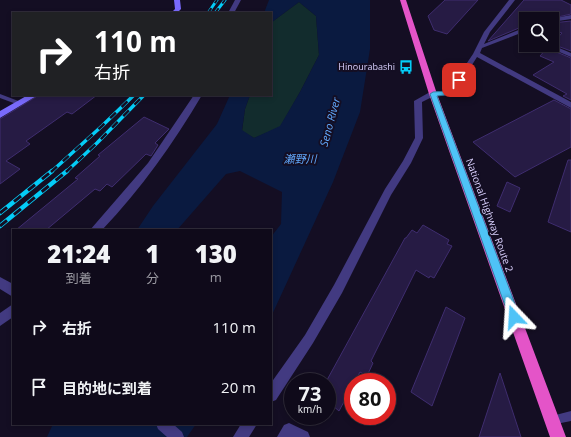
<!DOCTYPE html>
<html lang="ja">
<head>
<meta charset="utf-8">
<style>
	:root { --surface:#0f0a1a; --page:#1d1827; --text:#f1f3f6; --muted:#9b9aa2; --line:#2f2b39 }
	body { margin:0; font-family:"Open Sans","Noto Sans JP",sans-serif; background:var(--page); color:var(--text); height:100vh; display:flex; flex-direction:column; font-size:15px; white-space:nowrap }
	* { box-sizing:border-box; margin:0 }
	p { font-size:13px; color:var(--muted) }
	.icon { flex:none; width:22px; height:22px; fill:none; stroke:currentColor; stroke-width:2; stroke-linecap:round; stroke-linejoin:round }
	.map { position:relative; flex:1; overflow:hidden }
	.panel { position:absolute; left:12px; top:229px; width:260px; height:196px; display:flex; flex-direction:column; background:var(--surface); border-radius:0px; box-shadow:0 2px 6px #0003,0 0 0 1px var(--line) }
	.panel>* { flex:none }
	.top-card { position:absolute; left:12px; top:12px; width:260px; height:84px; border-radius:0px; box-shadow:0 2px 6px #0003,0 0 0 1px var(--line); background:#202124; color:#fff; overflow:hidden }
	.tools { position:absolute; left:519px; top:12px; display:grid; gap:8px }
	.tools a { display:grid; place-items:center; width:40px; height:40px; border-radius:0px; background:var(--surface); box-shadow:0 2px 6px #0003,0 0 0 1px var(--line); font-size:20px }
	.speed { position:absolute; left:284px; top:373px; display:flex; gap:8px; font-size:20px; font-weight:700; text-align:center }
	.speed>* { display:grid; place-content:center; width:52px; height:52px; border-radius:50%; background:var(--surface); box-shadow:0 2px 6px #0003,0 0 0 1px var(--line); line-height:1 }
	.speed small { font-size:10px; font-weight:400 }
	.speed .limit { border:6px solid #d22; background:#fff; color:#111 }
	.pin { position:absolute; display:grid; place-items:center; width:34px; height:34px; color:#fff; margin:-17px; border-radius:8px; box-shadow:0 2px 6px #0006 }
	.me { position:absolute; width:44px; margin:-22px; rotate:340deg; stroke-linejoin:round; filter:drop-shadow(0 0 3px #0008) }
	.turn { display:flex; align-items:center; gap:14px; height:84px; padding:0 16px; font-size:18px }
	.turn .icon { width:52px; height:52px; stroke-width:2.5 }
	.turn b { display:block; font-size:28px; line-height:34px }
	.eta { display:flex; justify-content:space-evenly; align-items:center; height:68px; text-align:center }
	.eta b { font-size:24px; font-weight:800; line-height:28px }
	ul { padding:0; list-style:none }
	li { display:flex; align-items:center; gap:12px; height:60px; padding:0 16px }
	li div { flex:1 }
	li b { display:block; font-size:15px }
	li em { font-style:normal }
	.map>svg:first-child { display:block }
</style>
</head>
<body>
<div class="map">
<svg width="571" height="437" viewBox="0 0 571 437">
	<rect width="100%" height="100%" fill="#140e23"/>
	<!-- green -->
	<path fill="#122c2d" d="M299,2L316,16L319,55L300,92L280,127L254,138L242,131L245,109L250,95H271L272,22Z"/>
	<!-- water -->
	<g fill="#0a1a40">
		<path d="M269,0H370V49L360,112L333,182L271,317V237L281,224L282,192L240,171L226,174L177,230H137L153,206L217,124L230,95H250L245,109L242,130L254,138L280,126L300,92L319,55L316,16L299,2L272,22L271,26V13H264Z"/>
		<path d="M53,424H196L187,437H47Z"/>
	</g>
	<!-- building -->
	<g fill="#261b44" stroke="#3f2d6f">
		<path d="M445,0H478L447,34L434,30L428,16Z"/>
		<path d="M524,0H561L571,5V14L549,19H526V25L488,41Z"/>
		<path d="M571,21V51L552,44L562,33L552,30V23Z"/>
		<path d="M547,48L571,58V100L563,96L567,94L533,75L554,62L540,56Z"/>
		<path d="M39,95H97L72,114L67,112L26,141L30,144L6,161L20,169L0,184V119Z"/>
		<path d="M554,100L571,109V147L515,177L473,142Z"/>
		<path d="M144,117L169,129L155,143L158,145L151,156L146,154L112,187L107,184L100,191L95,189L46,230H16L78,179L75,178L100,156L98,155Z"/>
		<path d="M568,160H571V232L548,222Z"/>
		<path d="M507,182L520,188L510,212L497,206Z"/>
		<path d="M423,225L449,240L447,244L452,246L434,278L430,276L429,278L416,270L371,361L373,363L367,376L360,372L339,411L327,401V380L405,238H406L412,230L417,233Z"/>
		<path d="M446,307L465,318L432,406L411,392Z"/>
		<path d="M500,373L521,437H479Z"/>
	</g>
	<g fill="none" stroke-linecap="round" stroke-linejoin="round">
		<!-- service -->
		<g fill="#423a81" fill-rule="evenodd">
			<path d="M0,94L21,102L22,103L19,105L0,98Z"/>
			<path d="M571,411V421L551,425L548,423L546,420L548,417Z"/>
		</g>
		<!-- minor -->
		<g fill="#423a81" fill-rule="evenodd">
			<path d="M235,0H241L234,13H228Z"/>
			<path d="M509,0H515L490,32L484,44L526,27V31L482,48L480,53L571,102V108L477,57L453,95L434,96L422,102L423,138L411,163L391,195L342,293L313,343L276,400L271,402V383L305,335L334,285L385,189L403,161L415,138L414,101L430,92L448,91L473,54L484,32Z"/>
			<path d="M571,15V19L552,22V19H550Z"/>
			<path d="M543,45H552L571,53V57Z"/>
			<path d="M194,95H202C173,144 141,189 102,230H90L148,163Z"/>
			<path d="M0,277L13,284V297L0,289Z"/>
			<path d="M13,304V317L0,326V313Z"/>
			<path d="M289,423L308,432L310,437H277L284,425Z"/>
			<path d="M156,424H173L182,432L184,437H167L158,429Z"/>
			<path d="M241,424H257L249,437H233Z"/>
		</g>
		<!-- secondary -->
		<g fill="#796afc" fill-rule="evenodd">
			<path d="M174,0H180L181,9L177,13H171L175,9Z"/>
			<path d="M28,95H38L0,118V111Z"/>
		</g>
		<!-- trunk -->
		<path fill="#e454c8" fill-rule="evenodd" d="M400,0H406L437,94L566,437H550L429,94Z"/>
		<defs>
			<g id="rail-far2">
				<path d="M208,13L217,0"/>
				<path d="M215,13L225,0"/>
			</g>
			<g id="rail-far1">
				<path d="M51,172L102,126L134,95"/>
				<path d="M66,172L97,143L144,95"/>
			</g>
			<g id="rail">
				<path d="M0,213L52,171"/>
				<path d="M0,226L67,171"/>
			</g>
		</defs>
		<!-- rail-far2 casing -->
		<use href="#rail-far2" stroke="#04ccf7" stroke-width="3"/>
		<!-- rail-far1 casing -->
		<use href="#rail-far1" stroke="#04ccf7" stroke-width="3.5"/>
		<!-- rail casing -->
		<use href="#rail" stroke="#04ccf7" stroke-width="4.5"/>
		<!-- rail-far2 -->
		<use href="#rail-far2" stroke="#140e23" stroke-width="2" stroke-dasharray="6" stroke-linecap="butt"/>
		<!-- rail-far1 -->
		<use href="#rail-far1" stroke="#140e23" stroke-width="2.5" stroke-dasharray="8" stroke-linecap="butt"/>
		<!-- rail -->
		<use href="#rail" stroke="#140e23" stroke-width="3" stroke-dasharray="9" stroke-linecap="butt"/>
	</g>
	<!-- route -->
	<path fill="#4fc3f7" stroke="#337fa1" d="M457,78L462,80L453,94L437,96L520,317L518,321L514,323L510,321L509,317L430,94L433,92L448,91Z"/>
	<!-- icons -->
	<defs>
		<symbol id="bus-bare" viewBox="-9 -9 18 18"><path d="M-5-6H5V4H4V6H2V4H-2V6H-4V4H-5ZM-3.5-4V0h7V-4ZM-3.5 1.2v1.5H-2V1.2ZM2 1.2v1.5H3.5V1.2Z" fill="#04ccf7" stroke="#140e23" stroke-width="2.5" paint-order="stroke"/></symbol>
	</defs>
	<g fill-rule="evenodd">
		<use href="#bus-bare" x="396" y="57" width="20" height="20"/>
	</g>
	<g text-anchor="middle" stroke-width="4" stroke-linejoin="round" paint-order="stroke">
		<!-- far-poi labels -->
		<g font-size="9" fill="#dad1fe" stroke="#140e23" text-anchor="end">
			<text x="395" y="70">Hinourabashi</text>
		</g>
		<!-- street labels -->
		<g font-size="10" fill="#dad1fe" stroke="#140e23">
			<text transform="translate(490 215) rotate(70)" y="4">National Highway Route 2</text>
		</g>
		<!-- water labels -->
		<g font-size="11" font-style="italic" fill="#61a8fc" stroke="#140e23">
			<text transform="translate(330 122) rotate(-75)" y="4">Seno River</text>
			<text x="300" y="163">瀬野川</text>
		</g>
	</g>
</svg>
<div class="tools">
<a><svg class="icon" aria-label="search" viewBox="0 0 24 24"><circle cx="10" cy="10" r="6"/><path d="M15 15l6 6"/></svg></a>
</div>
<div class="speed"><div>73<small>km/h</small></div><div class="limit">80</div></div>
<div class="pin" style="left:459px;top:80px;background:#d93025"><svg class="icon" aria-label="arrive" viewBox="0 0 24 24"><path d="M6 21V4h12l-3 4 3 4H6"/></svg></div>
<svg class="me" style="left:514px;top:317px" viewBox="-20 -20 40 40"><path d="M0-17L14 15 0 8-14 15z" fill="#4fc3f7" stroke="#fff" stroke-width="4"/></svg>
<div class="top-card">
<div class="turn"><svg class="icon" aria-label="right" viewBox="0 0 24 24"><path d="M7 20v-9h11M14 6l5 5-5 5"/></svg><div><b>110 m</b>右折</div></div>
</div>
<section class="panel">
<div class="eta">
<div><b>21:24</b><p>到着</p></div>
<div><b>1</b><p>分</p></div>
<div><b>130</b><p>m</p></div>
</div>
<ul>
<li><svg class="icon" aria-label="right" viewBox="0 0 24 24"><path d="M7 20v-9h11M14 6l5 5-5 5"/></svg><div><b>右折</b></div><em>110 m</em></li>
<li><svg class="icon" aria-label="arrive" viewBox="0 0 24 24"><path d="M6 21V4h12l-3 4 3 4H6"/></svg><div><b>目的地に到着</b></div><em>20 m</em></li>
</ul>
</section>
</div>
</body>
</html>
